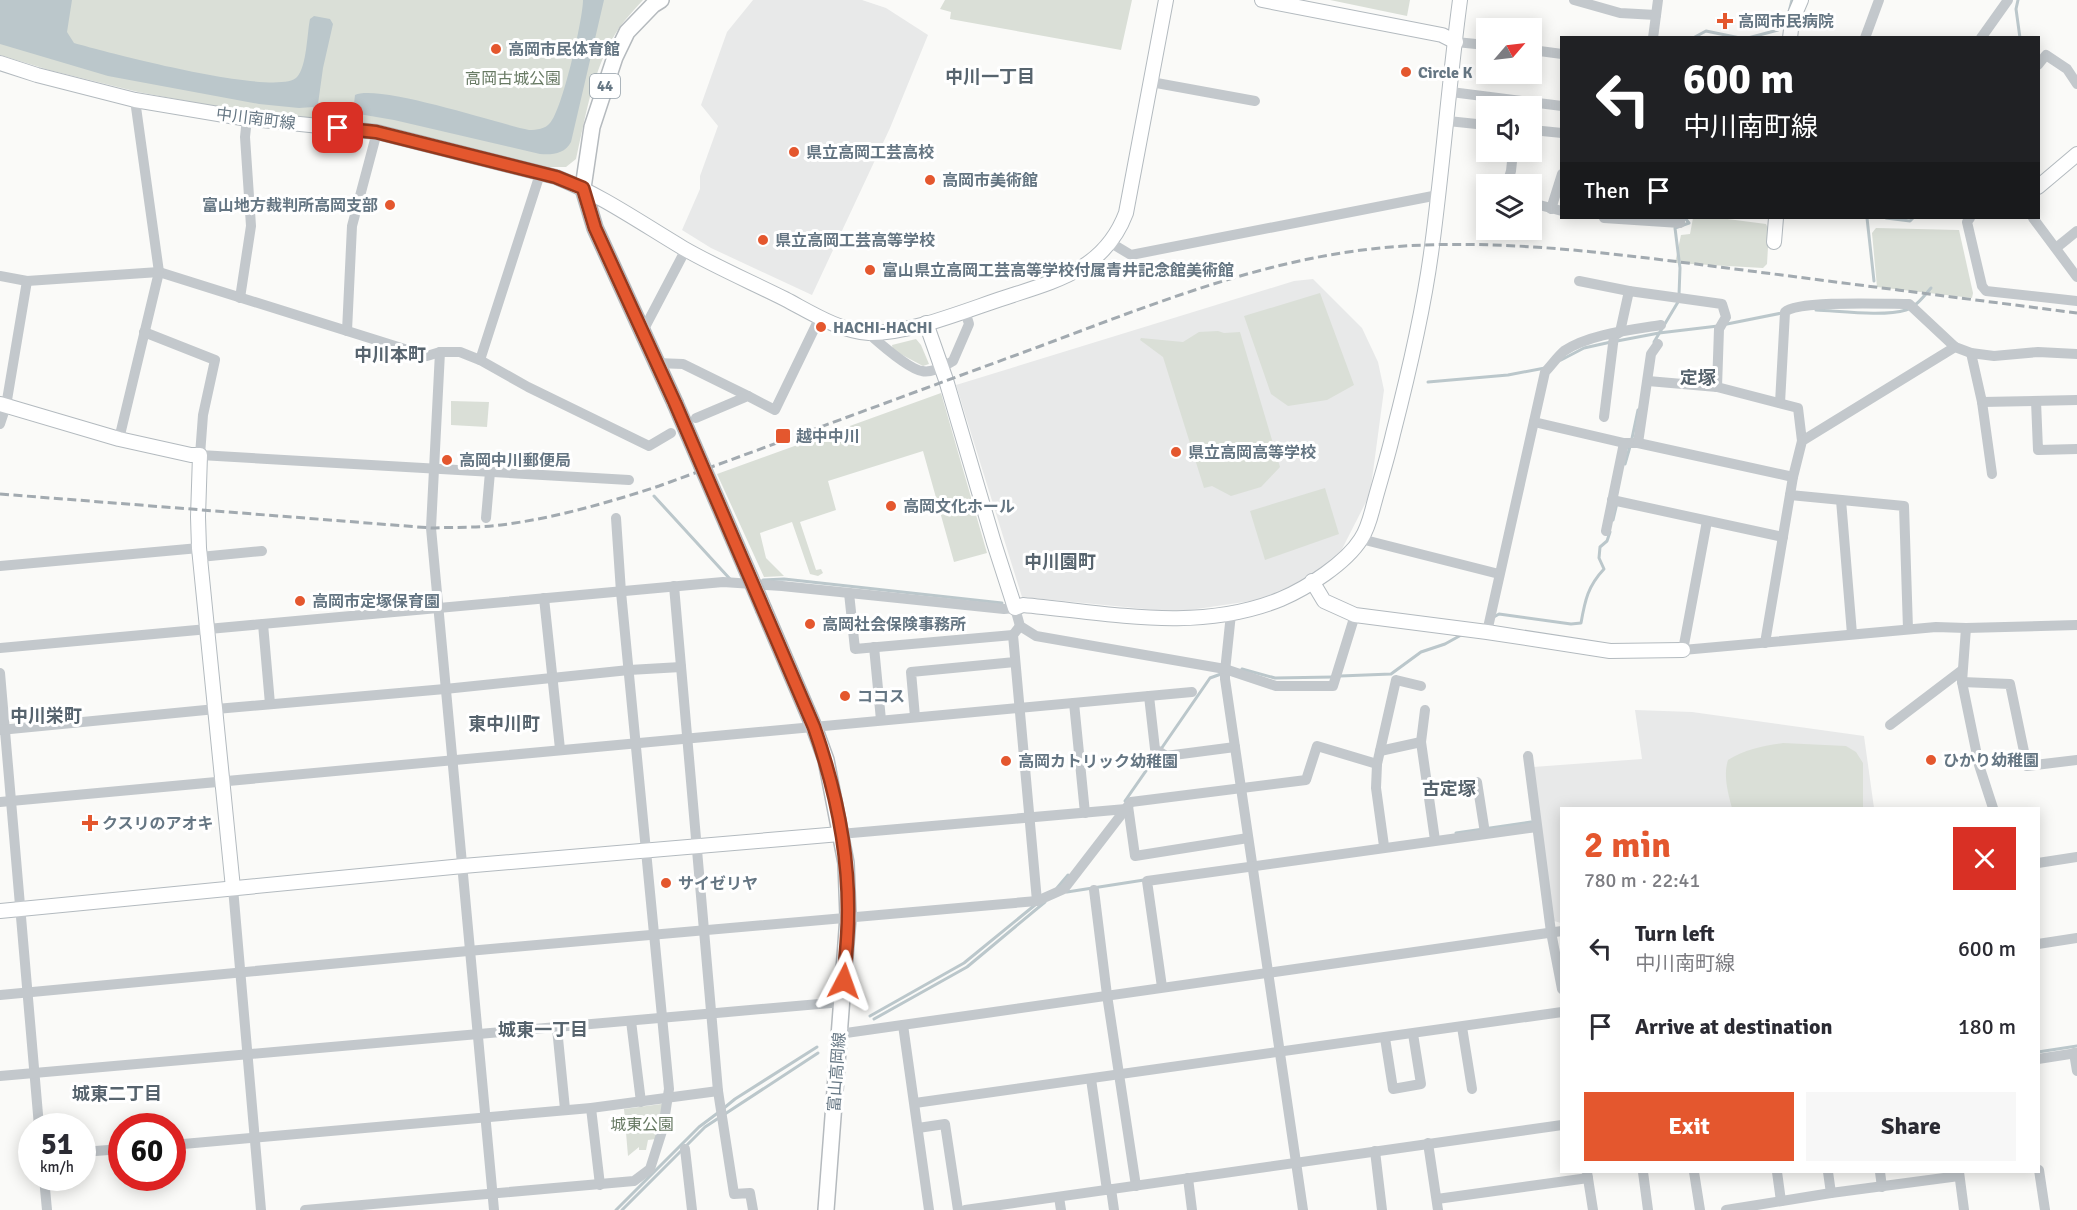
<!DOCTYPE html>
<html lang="en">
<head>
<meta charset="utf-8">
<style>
	:root { --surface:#fff; --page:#f7f7f7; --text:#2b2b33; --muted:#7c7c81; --accent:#e4572e }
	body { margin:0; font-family:Signika,"Noto Sans JP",sans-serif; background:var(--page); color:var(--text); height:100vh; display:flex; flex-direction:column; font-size:22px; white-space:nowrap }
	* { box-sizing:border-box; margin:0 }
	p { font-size:20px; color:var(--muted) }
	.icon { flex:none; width:33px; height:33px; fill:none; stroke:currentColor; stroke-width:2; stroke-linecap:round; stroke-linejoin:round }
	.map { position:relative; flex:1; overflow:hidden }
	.side { position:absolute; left:1560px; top:807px; width:480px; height:366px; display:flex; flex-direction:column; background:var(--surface); border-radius:0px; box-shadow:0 3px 15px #0003 }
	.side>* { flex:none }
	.banner { position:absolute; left:1560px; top:36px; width:480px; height:183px; border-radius:0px; box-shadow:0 3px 15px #0003; background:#202124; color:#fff; overflow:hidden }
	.needle { width:39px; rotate:62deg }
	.controls { position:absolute; left:1476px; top:18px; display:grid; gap:12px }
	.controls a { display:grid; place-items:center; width:66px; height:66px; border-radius:0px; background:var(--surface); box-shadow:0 3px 15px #0003; font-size:30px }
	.speed { position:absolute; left:18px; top:1113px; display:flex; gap:12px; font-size:30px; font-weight:700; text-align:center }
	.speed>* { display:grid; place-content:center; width:78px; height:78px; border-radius:50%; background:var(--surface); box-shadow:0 3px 15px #0003; line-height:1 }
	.speed small { font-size:15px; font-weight:400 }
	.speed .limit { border:9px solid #d22; background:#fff; color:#111 }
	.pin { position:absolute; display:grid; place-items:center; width:51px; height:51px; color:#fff; margin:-26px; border-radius:12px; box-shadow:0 3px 9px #0006 }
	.me { position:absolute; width:66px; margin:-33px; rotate:4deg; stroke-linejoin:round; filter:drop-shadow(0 0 4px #0008) }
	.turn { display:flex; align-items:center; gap:21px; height:126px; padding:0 24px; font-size:27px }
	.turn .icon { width:78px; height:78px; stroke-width:2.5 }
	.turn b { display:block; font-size:42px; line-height:51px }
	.then { display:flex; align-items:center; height:57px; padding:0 24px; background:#0003; gap:12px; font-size:22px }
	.round { display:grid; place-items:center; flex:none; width:63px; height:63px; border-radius:0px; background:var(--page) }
	.overview { display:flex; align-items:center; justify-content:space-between; height:102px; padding:0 24px }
	h1 { font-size:36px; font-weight:700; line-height:45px; color:var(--accent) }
	.action { display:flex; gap:12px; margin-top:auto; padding:12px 24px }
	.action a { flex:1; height:69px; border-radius:0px; background:var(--accent); color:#fff; font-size:24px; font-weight:700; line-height:69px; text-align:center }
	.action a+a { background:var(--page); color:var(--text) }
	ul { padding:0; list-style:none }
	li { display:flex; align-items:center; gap:18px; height:78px; padding:0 24px }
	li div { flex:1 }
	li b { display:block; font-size:22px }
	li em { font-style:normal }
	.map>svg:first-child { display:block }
</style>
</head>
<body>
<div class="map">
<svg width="2077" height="1210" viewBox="0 0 2077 1210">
	<rect width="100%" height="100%" fill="#fafaf8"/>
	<!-- built -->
	<g fill="#e8e9e9">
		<path d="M753,0H862L886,8L928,35L890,128L812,295L711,248L682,230L700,189V176L718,126L701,105L727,32Z"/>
		<path d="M1313,279L1362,328L1378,362L1384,390L1370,494L1337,559L1304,580L1258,600L1176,612L1022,597L956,385L1294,281Z"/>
		<path d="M1635,710L1692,712L1864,736L1874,808H1562L1561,923L1554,921L1533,767L1642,759Z"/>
	</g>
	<!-- green -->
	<g fill="#dadfd7">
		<path d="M0,0H643C635,9 626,18 619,28C593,67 586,115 576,159L566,167H548L384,129L326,119L251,113L138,92L49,70L0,55Z"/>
		<path d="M945,0H1132L1121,50L950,19L951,12L940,9Z"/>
		<path d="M1330,0H1410L1407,16Z"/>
		<path d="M1693,218H1720L1766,224L1769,230L1767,264L1763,268L1675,263L1681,235L1690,234Z"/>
		<path d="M1876,228L1959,230L1973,293L1972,298L1877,287L1872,233Z"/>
		<path d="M1320,293L1354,385L1327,400L1288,406L1271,394L1244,316Z"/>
		<path d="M1218,331L1224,333L1240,332L1280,467L1261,487L1231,496L1212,486L1204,488L1163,357L1140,340L1141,338L1183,342L1199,332Z"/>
		<path d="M916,339L921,345L929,364L923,366L893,350L892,345Z"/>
		<path d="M941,393L987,553L954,562L923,451L828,481L836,510L800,522L816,570L821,569L823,573L818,576L810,574L792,522L760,533L766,558L784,576L764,577L717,474Z"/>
		<path d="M451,401L489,402L487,427L451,425Z"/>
		<path d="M1325,488L1339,534L1265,560L1250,511Z"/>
		<path d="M1783,743L1846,746L1856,752L1863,763V808H1732C1728,793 1723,776 1728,760C1745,749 1763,746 1783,743Z"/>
		<path d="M669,1103L664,1138L648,1140L646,1150H639V1147L628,1156L624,1109Z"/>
	</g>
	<!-- water -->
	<g fill="#bbc7cb">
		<path d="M0,0H72L67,32L74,43C105,52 279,98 297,77C307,66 307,33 310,19L314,16L330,19L333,24L323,68L318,104L314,107L299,108L259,104L108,76L0,44Z"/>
		<path d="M583,0H604L571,142C565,154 552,155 540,154L394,120L353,113L355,95C379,84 496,123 529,130C537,130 545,129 550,123C562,111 583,19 583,0Z"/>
	</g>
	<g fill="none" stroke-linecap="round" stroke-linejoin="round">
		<!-- stream -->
		<g stroke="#bbc7cb" stroke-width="3">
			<path d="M2018,0L2016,9L2020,38"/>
			<path d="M1789,12L1792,0"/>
			<path d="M1693,38L1706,31L1740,38"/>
			<path d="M1748,38L1778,30L1787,18"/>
			<path d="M1867,218L1874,281"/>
			<path d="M1886,218L1910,221L1913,218"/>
			<path d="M1679,295L1680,268L1675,228L1689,223L1685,218"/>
			<path d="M1816,310C1840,311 1883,317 1906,310C1916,307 1924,296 1931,288"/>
			<path d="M1727,324L1782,313"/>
			<path d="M1617,341L1659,333L1718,326"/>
			<path d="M1654,342L1678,302"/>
			<path d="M1561,360L1584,348L1611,342"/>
			<path d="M1428,382L1508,375L1545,368"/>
			<path d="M1625,464L1631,443L1638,410"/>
			<path d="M654,496L730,579"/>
			<path d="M1613,520L1617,503"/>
			<path d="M763,580L784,579L1002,603"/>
			<path d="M1492,618L1499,614L1571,624L1581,623C1585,600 1588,586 1604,569L1599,558L1600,547L1607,541L1610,532"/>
			<path d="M1242,669L1275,678L1333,677"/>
			<path d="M1340,676L1391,674L1421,652L1445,644L1463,634"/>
			<path d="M1161,749L1210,678L1221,674"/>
			<path d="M1125,801L1157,755"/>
			<path d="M1456,833L1531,822"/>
			<path d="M1057,888L1068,875"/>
			<path d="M1067,892L1144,880"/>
			<path d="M870,1016L964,963L1035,905"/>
			<path d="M874,1019L967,967L1045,902"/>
			<path d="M2038,1052L2077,1046"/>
			<path d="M724,1108L735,1099L817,1047"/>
			<path d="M616,1210L699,1127L719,1112"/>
			<path d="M622,1210L705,1127L818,1053"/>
		</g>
		<defs>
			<g id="secondary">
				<path d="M1262,0L1442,35L1456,42"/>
				<path d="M1790,38L1792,21L1801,0"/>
				<path d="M0,63L37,75L135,100L242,118L377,132L556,177C601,195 641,223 683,248C716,267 751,282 785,299C810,312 839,331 869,333C912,334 971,308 1013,295C1063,279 1106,266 1126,213L1166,0"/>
				<path d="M2038,187L2077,154"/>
				<path d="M1774,242L1776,218"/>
				<path d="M926,323L946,380L994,543L1015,608L1023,605C1110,613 1198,633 1281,599C1307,588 1346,563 1361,539C1369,527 1371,514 1375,500C1381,478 1388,456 1393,434C1409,372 1424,309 1432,246C1443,164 1449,82 1460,0"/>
				<path d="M0,404L119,439L191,455H200L198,517L199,548L233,888"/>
				<path d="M1312,581L1324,601L1355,615L1487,632L1610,651L1683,650"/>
				<path d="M0,911L463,866L840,834"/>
			</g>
			<g id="primary">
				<path d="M661,0L653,5L627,32L615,57L592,127L583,188L595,228L675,403"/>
				<path d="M764,610L814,727L826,760L846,863L848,917L826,1210"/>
			</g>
		</defs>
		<!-- secondary casing -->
		<use href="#secondary" stroke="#b3babf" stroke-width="16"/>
		<!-- primary casing -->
		<use href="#primary" stroke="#b5babe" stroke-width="18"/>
		<!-- street -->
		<g stroke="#c3c8cc" stroke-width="10">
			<path d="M1574,0L1620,13L1656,15"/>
			<path d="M1653,38L1658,0"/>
			<path d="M1865,38L1879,0"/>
			<path d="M1981,38L2008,0"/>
			<path d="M1456,42L1486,45"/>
			<path d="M1532,50L1562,54"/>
			<path d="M2038,65L2046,55L2067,69L2077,84"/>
			<path d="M1151,82L1255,101"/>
			<path d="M1451,92L1562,106"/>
			<path d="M1448,121L1486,125"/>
			<path d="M1532,130L1562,133"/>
			<path d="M1507,184L1511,171L1513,152"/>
			<path d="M1532,203L1562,211"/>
			<path d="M1551,209L1562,174"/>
			<path d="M1604,218L1680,223V218"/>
			<path d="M1970,218L1967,222L1982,286L1986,291L2077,301"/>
			<path d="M2033,218L2077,277"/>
			<path d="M1111,243L1131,255L1438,195"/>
			<path d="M2056,248L2077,231"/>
			<path d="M0,276L27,281L159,272L427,356L440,352H460L480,360L528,387L649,446L671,433"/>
			<path d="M1579,281L1629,291L1722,304L1726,317L1719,329L1717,387"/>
			<path d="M240,298L251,226L245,137L247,118"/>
			<path d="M347,331L352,226L377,132"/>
			<path d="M643,331L686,249"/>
			<path d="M144,332L215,360L203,415L200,455L629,480"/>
			<path d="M868,333C878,342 909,369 922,371C931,373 945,366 953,361L969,324L965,311"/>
			<path d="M440,352L431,528L494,1210"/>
			<path d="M1971,353L1982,402L2077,400"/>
			<path d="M480,360L540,174"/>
			<path d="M656,363L683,364L748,396"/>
			<path d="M1648,381L1717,387L1798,408L1802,441"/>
			<path d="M2036,401L2038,450L2077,449"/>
			<path d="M1982,402L1992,474"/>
			<path d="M1780,403L1785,312C1797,300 1888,304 1909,304L1955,347"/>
			<path d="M1604,417L1614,336L1620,332L1629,291"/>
			<path d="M696,418L748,396L775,410L820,317"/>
			<path d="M1534,422L1624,443H1638L1793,477"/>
			<path d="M0,424L6,406L27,281"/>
			<path d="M119,439L159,272L135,100"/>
			<path d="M1638,443L1651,354L1658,344"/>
			<path d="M1790,495L1904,506L1908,629"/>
			<path d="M1612,500L1783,537"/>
			<path d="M1841,500L1852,634"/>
			<path d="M486,518L490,472"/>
			<path d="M1707,521L1683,650L1936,627L1966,628L2077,625"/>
			<path d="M1606,531L1624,443"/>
			<path d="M1361,539L1499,574"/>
			<path d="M200,557L262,551"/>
			<path d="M0,566L199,548"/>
			<path d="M674,586L718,1091L734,1194L750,1193L753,1210"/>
			<path d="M849,593L855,649L1013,635"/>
			<path d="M544,598L560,749"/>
			<path d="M1231,614L1225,671V679L1303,1210"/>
			<path d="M263,624L270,704"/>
			<path d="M1020,626L1013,635L1037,901"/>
			<path d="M1966,628L1962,682L1979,765L1993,808"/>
			<path d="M1487,632L1545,372C1551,366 1557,357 1564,351C1589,334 1631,330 1661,325"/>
			<path d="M1765,643L1793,477L1802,441L1955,347L1971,353L1994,356L2038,352L2077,354"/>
			<path d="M874,647L881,720"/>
			<path d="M0,648L723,582L782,586L1004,609L1015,608L1020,626L1036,636L1225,669L1276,686H1333L1355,615"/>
			<path d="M0,673L39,1126"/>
			<path d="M1962,682L2010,684L2027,766L2077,760"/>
			<path d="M1149,696L1155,749L1166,756L1235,747"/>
			<path d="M1074,703L1085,813"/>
			<path d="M1425,710L1421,742L1435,840"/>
			<path d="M915,717L911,672L1015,662"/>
			<path d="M1890,725L1961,671"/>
			<path d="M0,730L216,709L445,689L629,670L681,667"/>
			<path d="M1380,751L1421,742"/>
			<path d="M1528,756L1551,932L1562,989"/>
			<path d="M1477,782L1485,833"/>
			<path d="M0,802L1192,692"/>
			<path d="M1128,806L1135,856L1248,838"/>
			<path d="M840,834L1126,809"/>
			<path d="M1384,846L1376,788L1377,764L1396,680L1421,686"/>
			<path d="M2038,863L2077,857"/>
			<path d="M233,888L261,1210"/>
			<path d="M1094,890L1107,995L1136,1186"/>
			<path d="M2038,944L2077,938"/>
			<path d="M1162,987L1147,881L1537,827"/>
			<path d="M0,995L468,951L1037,901L1064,889L1131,802L1306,780L1317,746L1377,764"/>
			<path d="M631,1021L641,1102"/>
			<path d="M903,1025L929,1210"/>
			<path d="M1462,1027L1472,1089"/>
			<path d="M557,1028L565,1109"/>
			<path d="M839,1034L1562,931"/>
			<path d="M1385,1038L1393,1089L1421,1084L1413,1034"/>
			<path d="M2074,1053L2077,1071"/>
			<path d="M2038,1059L2077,1053"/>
			<path d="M0,1076L842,1002"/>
			<path d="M1091,1079L1107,1190"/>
			<path d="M915,1103L1562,1012"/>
			<path d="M591,1108L600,1185"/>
			<path d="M918,1128L945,1124L958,1210"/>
			<path d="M1428,1143L1438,1210"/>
			<path d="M172,1145L591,1108L718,1091"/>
			<path d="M685,1149L692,1210"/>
			<path d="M1375,1151L1382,1210"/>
			<path d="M82,1152L122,1149"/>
			<path d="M2039,1170L2045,1210"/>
			<path d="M1587,1172L1593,1210"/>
			<path d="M1643,1172L1648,1210"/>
			<path d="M1694,1172L1700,1210"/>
			<path d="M1777,1172L1781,1201"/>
			<path d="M1828,1172L1831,1193"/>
			<path d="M1880,1172L1882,1187"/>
			<path d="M1959,1172L1964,1210"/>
			<path d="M44,1178L47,1210"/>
			<path d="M1188,1178L1192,1210"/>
			<path d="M1111,1189L1114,1210"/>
			<path d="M1059,1197L1061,1210"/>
			<path d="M1437,1199L1588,1178"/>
			<path d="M305,1210L634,1181L650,1169L663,1128L669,1089L621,592L616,518"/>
			<path d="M965,1210L1562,1125"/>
			<path d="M1726,1210L1831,1193L1959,1176"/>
		</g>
		<!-- secondary -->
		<use href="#secondary" stroke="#fff" stroke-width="14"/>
		<!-- primary -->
		<use href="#primary" stroke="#fff" stroke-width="15"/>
		<!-- rail -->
		<path stroke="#a2aab0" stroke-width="3" stroke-dasharray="9 4.5" stroke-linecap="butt" d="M0,494L431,528C454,527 478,528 501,525C555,518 607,503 659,486C786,440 912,393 1038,347C1153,304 1268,257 1391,247C1503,238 1616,254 1727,268C1844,283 1960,298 2077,313"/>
		<defs>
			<path id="primary-bridge" d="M675,403L764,610"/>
		</defs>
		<!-- primary-bridge casing -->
		<use href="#primary-bridge" stroke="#b5babe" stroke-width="18" stroke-linecap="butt"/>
		<!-- primary-bridge -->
		<use href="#primary-bridge" stroke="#fff" stroke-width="15"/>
	</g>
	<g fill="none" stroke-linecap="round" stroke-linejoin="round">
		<defs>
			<path id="route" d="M338,128L376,132L556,177L583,188L595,228L675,403L814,727C835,787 849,853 848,916C848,938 845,960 844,981"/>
		</defs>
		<!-- route casing -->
		<use href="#route" stroke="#94391e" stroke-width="15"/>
		<!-- route -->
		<use href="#route" stroke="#e4572e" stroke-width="10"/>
	</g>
	<!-- markers -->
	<g fill="#e4572e" stroke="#fff" stroke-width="2">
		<path d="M1722 12h6v6h6v6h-6v6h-6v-6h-6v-6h6z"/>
		<circle cx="496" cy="49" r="6"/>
		<circle cx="1406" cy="72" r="6"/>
		<circle cx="794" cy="152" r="6"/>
		<circle cx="930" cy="180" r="6"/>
		<circle cx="390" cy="205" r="6"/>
		<circle cx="763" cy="240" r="6"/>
		<circle cx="870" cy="270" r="6"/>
		<circle cx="821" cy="327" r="6"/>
		<rect x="775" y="428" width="16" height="16" rx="3"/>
		<circle cx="1176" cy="452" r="6"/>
		<circle cx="447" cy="460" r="6"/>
		<circle cx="891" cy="506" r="6"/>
		<circle cx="300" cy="601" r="6"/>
		<circle cx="810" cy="624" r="6"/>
		<circle cx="845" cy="696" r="6"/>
		<circle cx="1931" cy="760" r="6"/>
		<circle cx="1006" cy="761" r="6"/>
		<path d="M87 814h6v6h6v6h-6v6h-6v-6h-6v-6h6z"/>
		<circle cx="666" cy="883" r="6"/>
	</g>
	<g text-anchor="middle" stroke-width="6" stroke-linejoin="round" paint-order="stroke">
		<!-- shield labels -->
		<rect fill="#fff" stroke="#939fa8" stroke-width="1.5" x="590" y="74" width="30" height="24" rx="4.5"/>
		<g font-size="15" font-weight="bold" fill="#657683">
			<text x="605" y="91">44</text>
		</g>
		<!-- poi labels -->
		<g font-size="16" font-weight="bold" fill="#657683" stroke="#fff" text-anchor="start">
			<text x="1738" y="27">高岡市民病院</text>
			<text x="508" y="55">高岡市民体育館</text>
			<text x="1418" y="78">Circle K</text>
			<text x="806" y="158">県立高岡工芸高校</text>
			<text x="942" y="186">高岡市美術館</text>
			<text x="378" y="211" text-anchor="end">富山地方裁判所高岡支部</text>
			<text x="775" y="246">県立高岡工芸高等学校</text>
			<text x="882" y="276">富山県立高岡工芸高等学校付属青井記念館美術館</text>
			<text x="833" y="333">HACHI-HACHI</text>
			<text x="796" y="442">越中中川</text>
			<text x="1188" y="458">県立高岡高等学校</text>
			<text x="459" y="466">高岡中川郵便局</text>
			<text x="903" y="512">高岡文化ホール</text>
			<text x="312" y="607">高岡市定塚保育園</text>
			<text x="822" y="630">高岡社会保険事務所</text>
			<text x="857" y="702">ココス</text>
			<text x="1943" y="766">ひかり幼稚園</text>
			<text x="1018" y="767">高岡カトリック幼稚園</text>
			<text x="102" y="829">クスリのアオキ</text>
			<text x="678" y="889">サイゼリヤ</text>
		</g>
		<!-- park labels -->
		<g font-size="16" fill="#687a64" stroke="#fff">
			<text x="513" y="84">高岡古城公園</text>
			<text x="642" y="1130">城東公園</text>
		</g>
		<!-- street labels -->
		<g font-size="16" fill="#657683" stroke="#fff">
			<text transform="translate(256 118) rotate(7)" y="6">中川南町線</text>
			<text transform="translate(836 1072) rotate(-86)" y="6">富山高岡線</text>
		</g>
		<!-- neighbourhood labels -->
		<g font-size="18" font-weight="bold" fill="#57646e" stroke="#fff">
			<text x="990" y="83">中川一丁目</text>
			<text x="390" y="361">中川本町</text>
			<text x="1698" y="384">定塚</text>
			<text x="1060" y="568">中川園町</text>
			<text x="46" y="722">中川栄町</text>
			<text x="504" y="730">東中川町</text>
			<text x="1449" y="795">古定塚</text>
			<text x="543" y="1036">城東一丁目</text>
			<text x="117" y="1100">城東二丁目</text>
		</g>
	</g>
</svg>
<div class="controls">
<a><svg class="needle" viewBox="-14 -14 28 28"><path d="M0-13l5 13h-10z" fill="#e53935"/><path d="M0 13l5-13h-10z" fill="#7c7c81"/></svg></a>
<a><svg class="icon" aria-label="sound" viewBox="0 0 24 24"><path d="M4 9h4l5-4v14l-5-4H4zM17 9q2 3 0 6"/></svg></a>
<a><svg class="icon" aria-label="layers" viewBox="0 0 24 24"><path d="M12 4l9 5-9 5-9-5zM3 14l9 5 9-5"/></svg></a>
</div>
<div class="speed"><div>51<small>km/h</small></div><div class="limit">60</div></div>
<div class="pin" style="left:338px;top:128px;background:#d93025"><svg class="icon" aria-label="arrive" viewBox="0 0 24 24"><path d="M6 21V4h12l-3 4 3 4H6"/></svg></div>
<svg class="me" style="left:844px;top:981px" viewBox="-20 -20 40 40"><path d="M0-17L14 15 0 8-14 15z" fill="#e4572e" stroke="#fff" stroke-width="4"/></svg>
<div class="banner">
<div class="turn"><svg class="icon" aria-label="left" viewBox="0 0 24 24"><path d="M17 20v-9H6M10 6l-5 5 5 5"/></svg><div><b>600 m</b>中川南町線</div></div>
<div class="then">Then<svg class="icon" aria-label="arrive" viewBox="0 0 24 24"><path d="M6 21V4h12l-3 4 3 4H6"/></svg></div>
</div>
<section class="side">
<div class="overview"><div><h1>2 min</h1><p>780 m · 22:41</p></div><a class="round" style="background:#d93025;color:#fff"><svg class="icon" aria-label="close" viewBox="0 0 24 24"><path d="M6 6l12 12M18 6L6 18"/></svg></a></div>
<ul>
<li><svg class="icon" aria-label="left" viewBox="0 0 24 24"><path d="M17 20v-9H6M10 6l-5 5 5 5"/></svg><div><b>Turn left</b><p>中川南町線</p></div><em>600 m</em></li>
<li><svg class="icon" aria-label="arrive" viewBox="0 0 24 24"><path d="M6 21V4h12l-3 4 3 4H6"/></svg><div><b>Arrive at destination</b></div><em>180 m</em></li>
</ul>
<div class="action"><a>Exit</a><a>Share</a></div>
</section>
</div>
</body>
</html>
